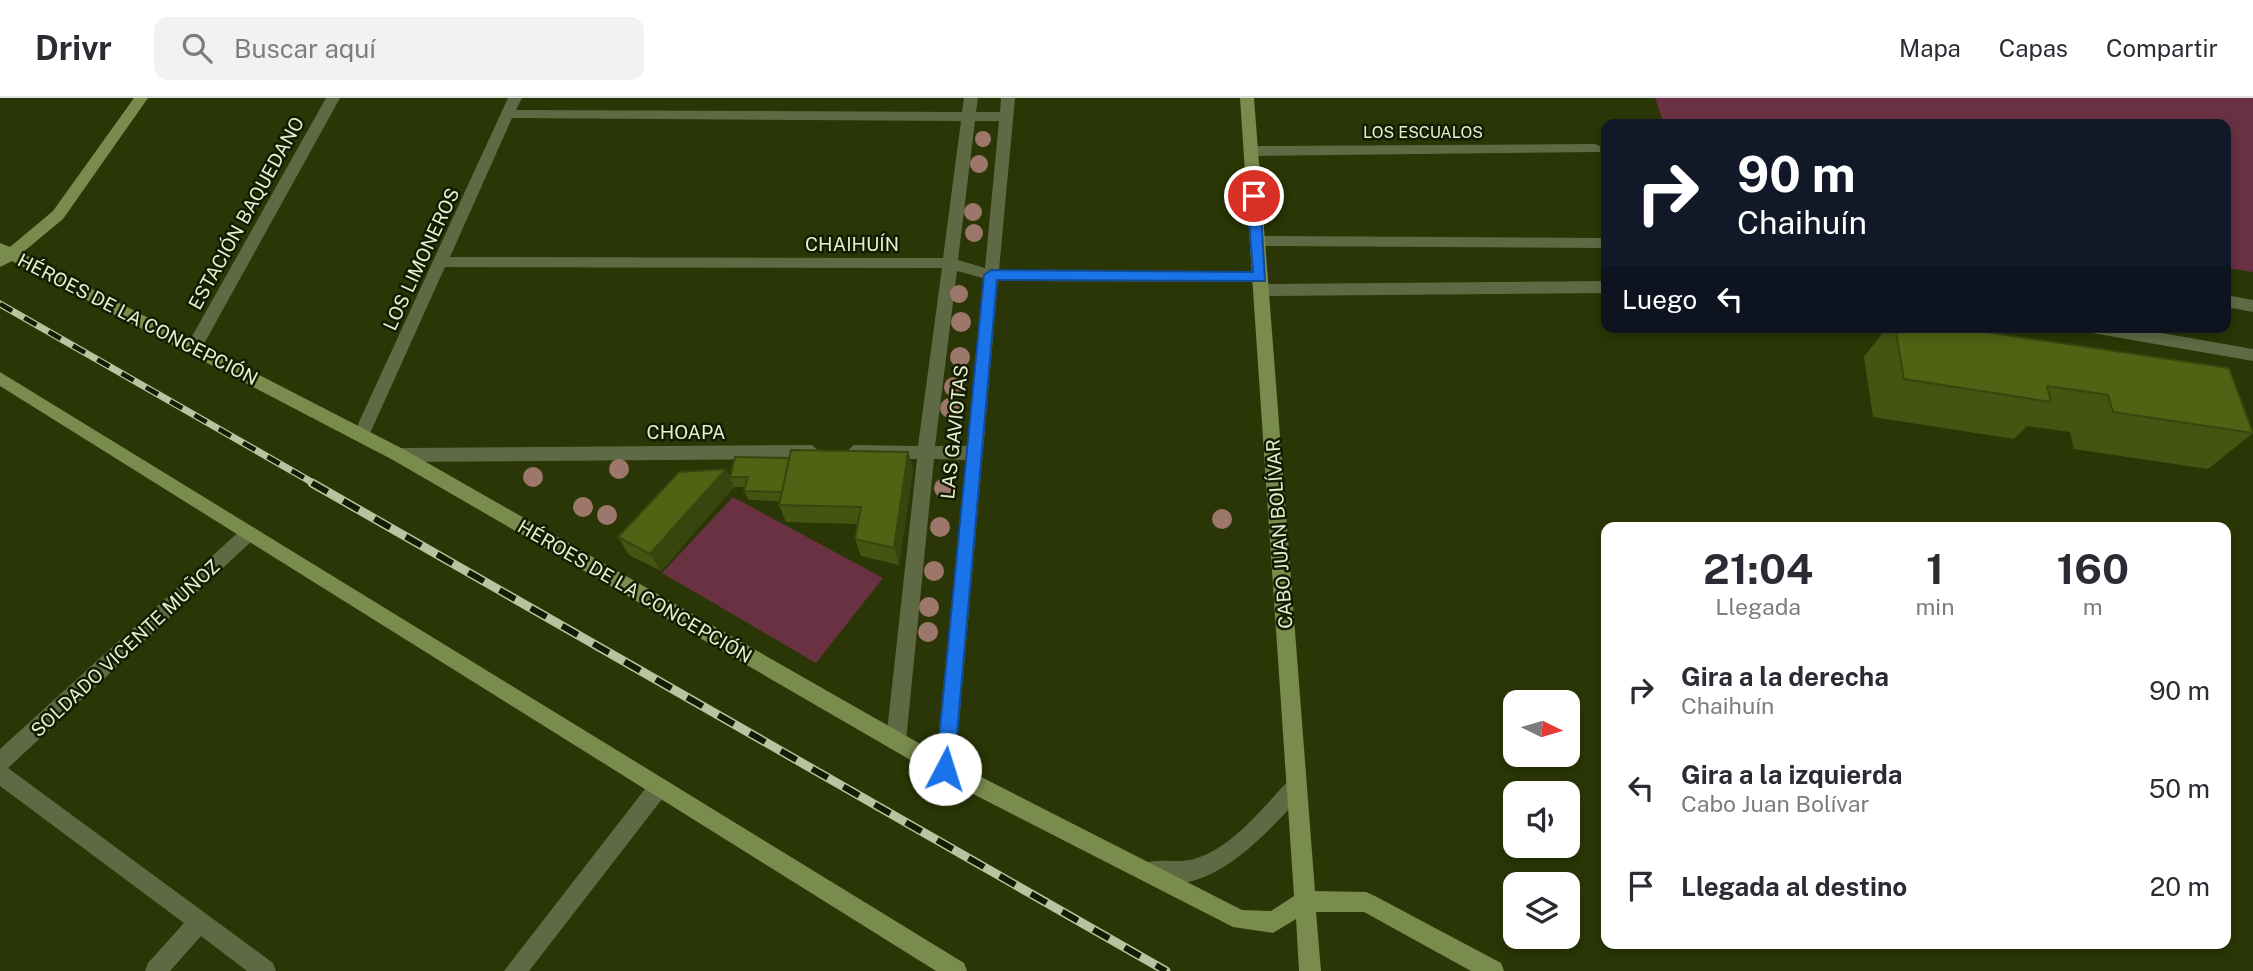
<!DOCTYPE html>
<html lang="es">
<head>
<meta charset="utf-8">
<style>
	:root { --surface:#fff; --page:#f2f2f3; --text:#2b2b33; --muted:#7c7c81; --line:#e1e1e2 }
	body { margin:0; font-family:"Public Sans",sans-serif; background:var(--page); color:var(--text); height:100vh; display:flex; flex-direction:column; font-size:26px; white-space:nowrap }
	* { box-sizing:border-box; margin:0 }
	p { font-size:23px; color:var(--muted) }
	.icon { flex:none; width:38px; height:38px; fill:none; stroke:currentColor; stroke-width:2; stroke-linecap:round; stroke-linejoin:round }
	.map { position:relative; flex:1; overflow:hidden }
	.drawer { position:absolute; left:1601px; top:424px; width:630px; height:427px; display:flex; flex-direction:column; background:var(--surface); border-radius:14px; box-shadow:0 4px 10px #0003 }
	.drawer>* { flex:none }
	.guide { position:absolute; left:1601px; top:21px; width:630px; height:214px; border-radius:14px; box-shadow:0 4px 10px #0003; background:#111827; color:#fff; overflow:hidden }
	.needle { width:46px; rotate:95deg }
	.tools { position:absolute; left:1503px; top:592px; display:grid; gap:14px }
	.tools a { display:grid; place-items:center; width:77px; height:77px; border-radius:14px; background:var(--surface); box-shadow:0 4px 10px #0003; font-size:35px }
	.pin { position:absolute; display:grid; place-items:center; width:60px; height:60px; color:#fff; margin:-30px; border:4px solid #fff; border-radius:50%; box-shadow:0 2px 7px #0007 }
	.me { position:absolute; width:77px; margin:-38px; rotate:5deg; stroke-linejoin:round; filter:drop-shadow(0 0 5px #0008) }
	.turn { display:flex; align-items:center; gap:24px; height:147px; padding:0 21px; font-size:32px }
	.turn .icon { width:91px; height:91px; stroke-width:2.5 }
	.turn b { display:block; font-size:49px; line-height:60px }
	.then { display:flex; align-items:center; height:66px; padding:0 21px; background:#0003; gap:14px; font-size:26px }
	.eta { display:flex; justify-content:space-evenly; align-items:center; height:119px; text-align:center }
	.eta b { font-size:42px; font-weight:700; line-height:49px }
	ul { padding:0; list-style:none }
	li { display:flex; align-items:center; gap:21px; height:98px; padding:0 21px }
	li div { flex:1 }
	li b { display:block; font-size:26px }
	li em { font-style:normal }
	header { display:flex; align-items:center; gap:42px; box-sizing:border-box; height:98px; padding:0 35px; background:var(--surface); border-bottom:2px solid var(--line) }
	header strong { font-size:33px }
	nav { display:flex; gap:38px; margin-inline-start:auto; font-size:24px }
	.search { width:490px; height:63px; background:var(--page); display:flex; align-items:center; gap:18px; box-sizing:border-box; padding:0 24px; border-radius:14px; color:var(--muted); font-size:26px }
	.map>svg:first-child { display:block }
</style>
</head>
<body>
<header>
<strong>Drivr</strong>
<div class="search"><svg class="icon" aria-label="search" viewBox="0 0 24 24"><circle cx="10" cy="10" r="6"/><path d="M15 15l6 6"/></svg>Buscar aquí</div>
<nav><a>Mapa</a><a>Capas</a><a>Compartir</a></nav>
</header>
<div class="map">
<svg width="2253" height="873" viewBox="0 0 2253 873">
	<rect width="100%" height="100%" fill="#2a3605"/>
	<!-- green -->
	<g fill="#693142">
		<path d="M1655,0H2253V174L2226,170V26H1664Z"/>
		<path d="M733,399L883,480L816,565L662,475Z"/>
	</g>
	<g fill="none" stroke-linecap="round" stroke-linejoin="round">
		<!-- street -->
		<g fill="#5f6a45" fill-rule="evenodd">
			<path d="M326,0H340L200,253H188L186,249Z"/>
			<path d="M508,0H522L516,12L962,14L964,0H978L976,14H1000L1001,0H1015L999,172L1265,175L1268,179L1265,183L1260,184L998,183L955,671L952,678L945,680L938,678L935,671L966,362L934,361L906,643L903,649L896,652L889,649L886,643L917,361H854L846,354L854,347L918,348L942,170L445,169L367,342H355L353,337ZM512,20L961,23L943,160L450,159ZM975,23H999L985,170L958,162ZM957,173L983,180L967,348H935Z"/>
			<path d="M1595,46L1600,48V54L1251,58L1244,53L1251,48Z"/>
			<path d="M1257,138L1606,140V150L1257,148L1250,143Z"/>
			<path d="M1606,183V195L1261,198L1253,192L1261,186Z"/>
			<path d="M2226,197L2253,202V214L2226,209Z"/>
			<path d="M2084,229H2127L2253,251V263L2092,235Z"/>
			<path d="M812,347L820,354L812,361L399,364L391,357L399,350Z"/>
			<path d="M249,428L255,430L258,435L255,440L8,670L273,865L276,873H247L201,838L170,873H145L148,865L184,825L0,688V651L243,430Z"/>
			<path d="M1297,679L1304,681L1307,688L1304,695C1265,736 1207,807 1141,780L1138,773L1141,766C1157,759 1177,766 1194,761C1233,750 1263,709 1290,681Z"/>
			<path d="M659,680L666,682L669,689L666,696L529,873H504L652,682Z"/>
		</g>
		<!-- secondary -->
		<g fill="#798b4d" fill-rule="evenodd">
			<path d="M134,0H148L63,121L22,155L405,352L952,664L1242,812L1271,813L1294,798L1240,0H1254L1315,793L1366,794L1373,797L1501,865L1504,873H1471L1364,814H1316L1321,873H1299L1296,821L1273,835L1233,829L938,678L393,362L12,163L0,169V145L10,149L53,113Z"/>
			<path d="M0,274L964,865L967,873H936L0,288Z"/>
		</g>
		<defs>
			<path id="rail-far1" d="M0,206L315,386"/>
			<path id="rail" d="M312,385L1166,873"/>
		</defs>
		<!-- rail-far1 casing -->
		<use href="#rail-far1" stroke="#b8c39f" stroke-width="7"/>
		<!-- rail casing -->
		<use href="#rail" stroke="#b8c39f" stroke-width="9"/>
		<!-- rail-far1 -->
		<use href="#rail-far1" stroke="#151b03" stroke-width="4.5" stroke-dasharray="14" stroke-linecap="butt"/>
		<!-- rail -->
		<use href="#rail" stroke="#151b03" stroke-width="6" stroke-dasharray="18" stroke-linecap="butt"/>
	</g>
	<!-- trees -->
	<g fill="#9d776c">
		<circle cx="983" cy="41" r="8"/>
		<circle cx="979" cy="66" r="9"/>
		<circle cx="973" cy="114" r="9"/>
		<circle cx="974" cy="135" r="9"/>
		<circle cx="959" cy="196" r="9"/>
		<circle cx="961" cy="224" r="10"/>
		<circle cx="960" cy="259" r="10"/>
		<circle cx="954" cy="289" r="10"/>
		<circle cx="950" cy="310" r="10"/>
		<circle cx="619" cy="371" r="10"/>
		<circle cx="533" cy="379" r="10"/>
		<circle cx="944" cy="390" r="10"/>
		<circle cx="583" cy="409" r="10"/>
		<circle cx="607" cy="417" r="10"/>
		<circle cx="1222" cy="421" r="10"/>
		<circle cx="940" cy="429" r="10"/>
		<circle cx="934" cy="473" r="10"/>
		<circle cx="929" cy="509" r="10"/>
		<circle cx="928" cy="534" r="10"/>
	</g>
	<!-- wall -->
	<g fill="#455511">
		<path d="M1887,229H1952L2253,335L2208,371L2074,351L2070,334L2027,328L2014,341L1873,319L1864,259Z"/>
		<path d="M908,354L913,372L899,467L861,458L855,441L858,426L786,424L779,407L780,403L749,402L744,393L746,389H734L661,473L629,457L618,439L726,371L730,379L789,360Z"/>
	</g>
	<!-- shaded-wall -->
	<g fill="#38450e">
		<path d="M908,354L913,372L899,467L894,450Z"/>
		<path d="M726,371L734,389L661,473L650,456Z"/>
	</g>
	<!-- building -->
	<g fill="#506314" stroke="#38450e" stroke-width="2">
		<path d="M1895,229H1952L2229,270L2253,335L2113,314L2108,297L2047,288L2051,304L1904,281Z"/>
		<path d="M791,352L908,354L894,450L855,441L861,409L779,407Z"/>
		<path d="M735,359L789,360L782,394L744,393L748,379H730Z"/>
		<path d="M726,371L650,456L618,439L679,374Z"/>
	</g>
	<!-- route -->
	<path fill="#1a73e8" stroke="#114b97" stroke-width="2" d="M1254,93L1260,98L1265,183L997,182L954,671L951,677L945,680L938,677L936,671L984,177L991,172L1253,174L1247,98Z"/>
	<g text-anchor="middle" stroke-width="5" stroke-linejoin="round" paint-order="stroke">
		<!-- far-street labels -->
		<g font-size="16" fill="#e4efcf" stroke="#151b03">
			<text x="1423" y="40">LOS ESCUALOS</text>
		</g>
		<!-- street labels -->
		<g font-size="19" fill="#e4efcf" stroke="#151b03">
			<text transform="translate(246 115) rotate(-61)" y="7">ESTACIÓN BAQUEDANO</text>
			<text x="852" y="153">CHAIHUÍN</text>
			<text transform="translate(421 161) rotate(-65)" y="7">LOS LIMONEROS</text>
			<text transform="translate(138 221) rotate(27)" y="7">HÉROES DE LA CONCEPCIÓN</text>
			<text x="686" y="341">CHOAPA</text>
			<text transform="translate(954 334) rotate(-84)" y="7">LAS GAVIOTAS</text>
			<text transform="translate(1279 436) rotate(-94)" y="7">CABO JUAN BOLÍVAR</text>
			<text transform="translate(635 493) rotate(30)" y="7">HÉROES DE LA CONCEPCIÓN</text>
			<text transform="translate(125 550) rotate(-43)" y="7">SOLDADO VICENTE MUÑOZ</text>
		</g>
	</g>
</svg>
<div class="tools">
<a><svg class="needle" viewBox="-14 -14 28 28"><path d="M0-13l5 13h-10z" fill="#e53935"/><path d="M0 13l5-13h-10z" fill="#7c7c81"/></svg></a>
<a><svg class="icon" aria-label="sound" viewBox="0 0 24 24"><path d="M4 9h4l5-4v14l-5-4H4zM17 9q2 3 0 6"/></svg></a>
<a><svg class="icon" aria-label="layers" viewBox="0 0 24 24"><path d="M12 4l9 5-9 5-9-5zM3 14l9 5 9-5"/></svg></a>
</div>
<div class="pin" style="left:1254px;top:98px;background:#d93025"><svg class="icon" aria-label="arrive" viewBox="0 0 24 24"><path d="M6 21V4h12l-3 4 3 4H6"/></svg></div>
<svg class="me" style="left:945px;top:671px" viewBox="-20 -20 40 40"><circle r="19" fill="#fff"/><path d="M0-13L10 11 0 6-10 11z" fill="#1a73e8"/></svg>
<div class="guide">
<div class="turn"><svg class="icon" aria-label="right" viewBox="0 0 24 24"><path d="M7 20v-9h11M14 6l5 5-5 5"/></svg><div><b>90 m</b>Chaihuín</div></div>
<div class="then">Luego<svg class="icon" aria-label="left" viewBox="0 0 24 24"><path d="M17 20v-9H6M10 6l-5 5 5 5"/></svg></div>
</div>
<section class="drawer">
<div class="eta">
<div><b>21:04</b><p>Llegada</p></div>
<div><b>1</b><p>min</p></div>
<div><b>160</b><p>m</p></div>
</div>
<ul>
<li><svg class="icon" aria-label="right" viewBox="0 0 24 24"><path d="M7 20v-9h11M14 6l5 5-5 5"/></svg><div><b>Gira a la derecha</b><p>Chaihuín</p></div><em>90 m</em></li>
<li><svg class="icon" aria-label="left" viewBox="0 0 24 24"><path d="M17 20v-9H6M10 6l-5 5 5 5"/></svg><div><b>Gira a la izquierda</b><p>Cabo Juan Bolívar</p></div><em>50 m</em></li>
<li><svg class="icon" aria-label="arrive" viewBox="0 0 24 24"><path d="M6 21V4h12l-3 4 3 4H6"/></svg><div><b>Llegada al destino</b></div><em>20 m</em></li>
</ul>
</section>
</div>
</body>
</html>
